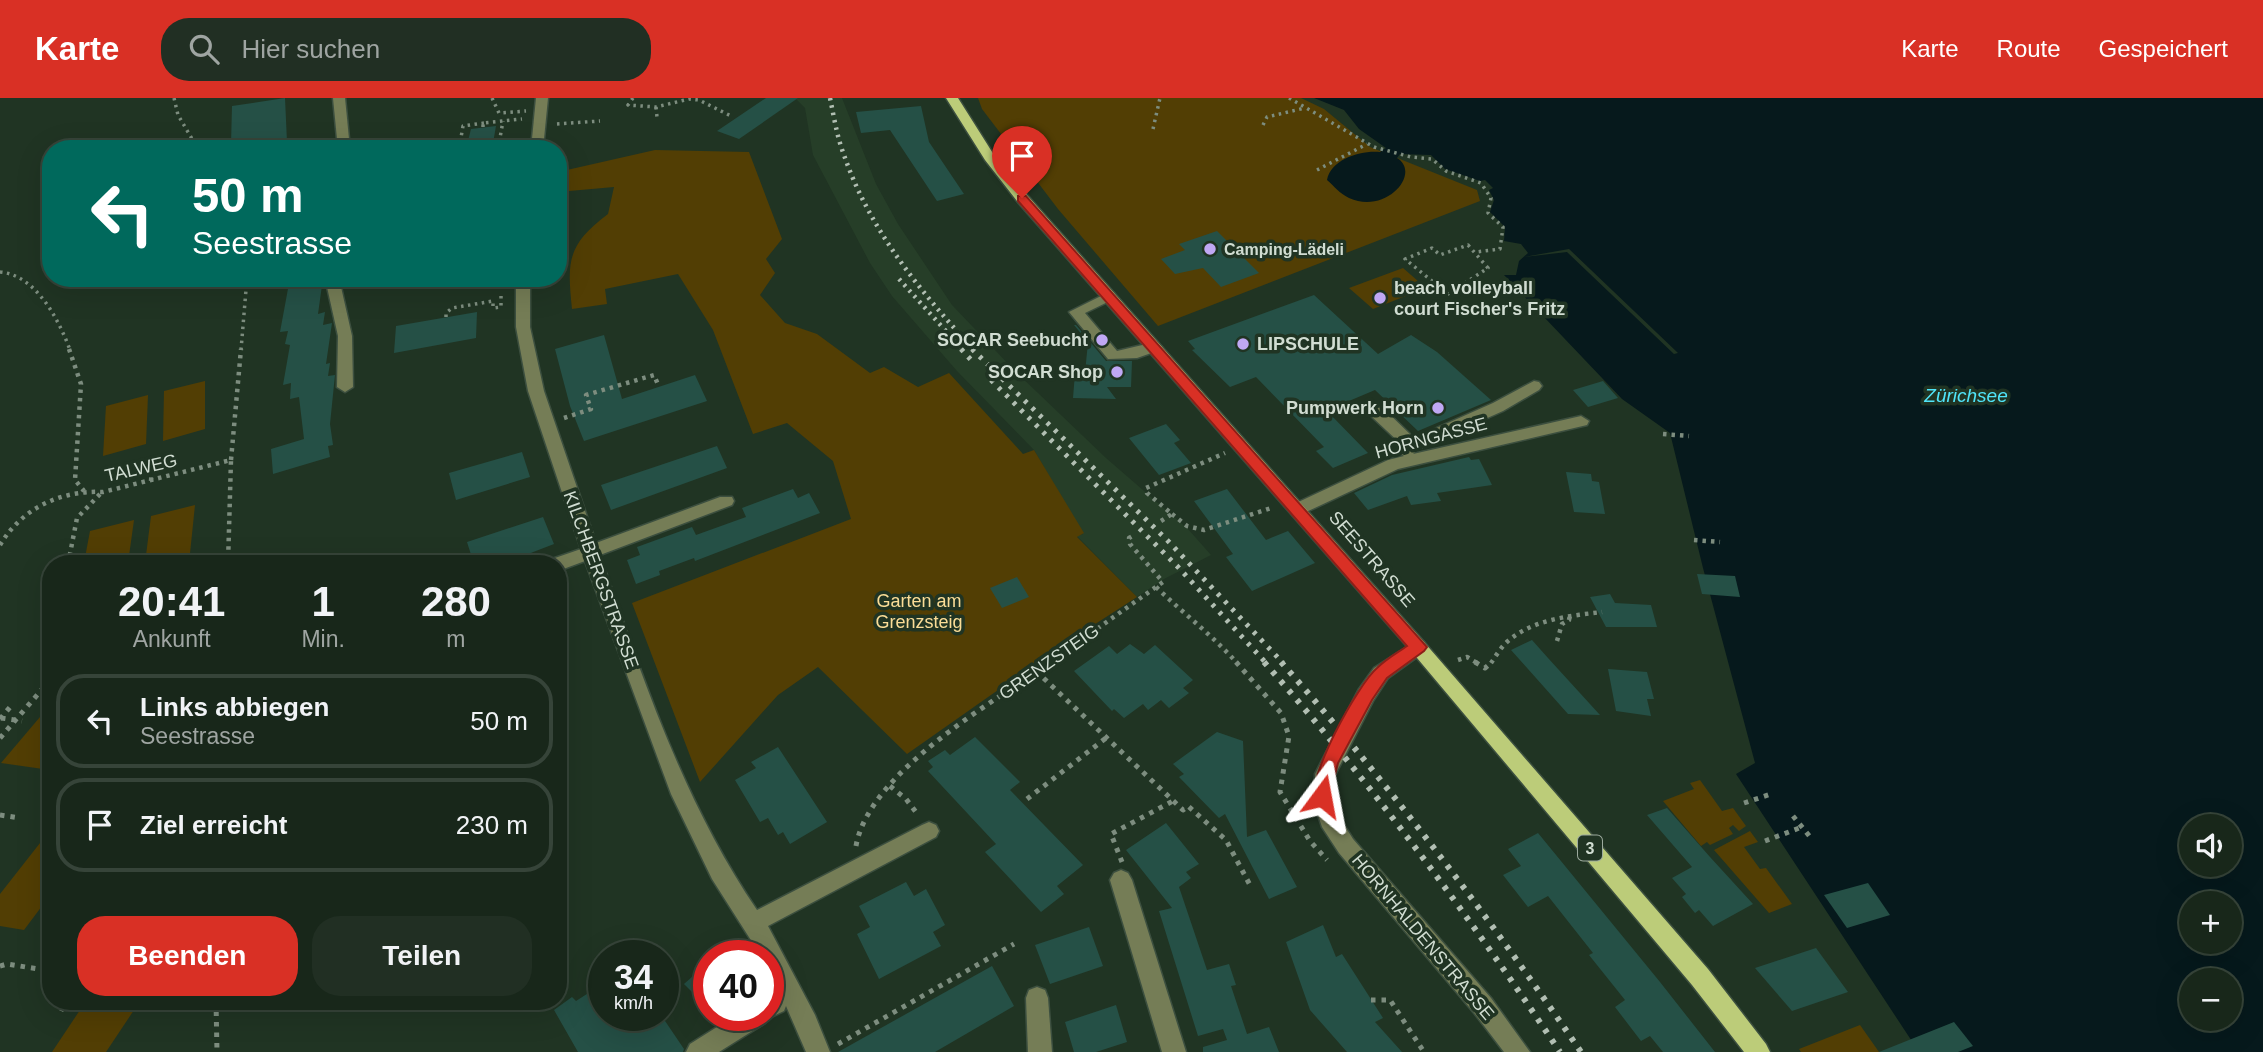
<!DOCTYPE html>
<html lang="de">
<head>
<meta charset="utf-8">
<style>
	:root { --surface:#18271a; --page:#212f23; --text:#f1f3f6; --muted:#9fa5a2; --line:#364439; --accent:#d93025 }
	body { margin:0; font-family:Helvetica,sans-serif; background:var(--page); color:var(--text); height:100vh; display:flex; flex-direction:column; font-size:26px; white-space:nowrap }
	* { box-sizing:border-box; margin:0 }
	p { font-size:23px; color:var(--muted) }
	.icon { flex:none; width:38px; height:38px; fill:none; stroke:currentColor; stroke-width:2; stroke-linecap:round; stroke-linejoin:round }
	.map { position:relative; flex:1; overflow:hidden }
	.details { position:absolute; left:42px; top:457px; width:525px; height:455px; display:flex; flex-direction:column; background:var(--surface); border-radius:28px; box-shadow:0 7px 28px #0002,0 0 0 2px var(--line) }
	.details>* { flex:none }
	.top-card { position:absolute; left:42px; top:42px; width:525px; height:147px; border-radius:28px; box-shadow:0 7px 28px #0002,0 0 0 2px var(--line); background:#00695c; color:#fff; overflow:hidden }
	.fabs { position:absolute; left:2179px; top:716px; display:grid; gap:14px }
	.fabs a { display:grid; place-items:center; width:63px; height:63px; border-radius:50%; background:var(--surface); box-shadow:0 7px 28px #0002,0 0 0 2px var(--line); font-size:35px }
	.speed { position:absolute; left:588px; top:842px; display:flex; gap:14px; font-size:35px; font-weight:700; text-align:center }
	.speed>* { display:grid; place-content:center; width:91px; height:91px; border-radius:50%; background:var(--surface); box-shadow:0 7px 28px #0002,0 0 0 2px var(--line); line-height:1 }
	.speed small { font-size:18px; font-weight:400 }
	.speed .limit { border:10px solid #d22; background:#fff; color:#111 }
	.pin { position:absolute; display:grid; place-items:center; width:60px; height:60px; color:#fff; margin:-72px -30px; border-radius:50% 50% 50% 0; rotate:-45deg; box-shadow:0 0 7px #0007 }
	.pin .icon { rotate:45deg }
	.me { position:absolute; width:77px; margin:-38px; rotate:13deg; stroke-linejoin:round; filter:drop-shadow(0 0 5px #0008) }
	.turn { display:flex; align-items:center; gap:24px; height:147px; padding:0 35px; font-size:32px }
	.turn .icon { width:91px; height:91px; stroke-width:2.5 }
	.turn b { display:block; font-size:49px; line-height:60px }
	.eta { display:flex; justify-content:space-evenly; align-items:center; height:119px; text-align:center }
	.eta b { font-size:42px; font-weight:600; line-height:49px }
	.button { display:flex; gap:14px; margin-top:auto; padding:14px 35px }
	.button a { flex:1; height:80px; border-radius:28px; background:var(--accent); color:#fff; font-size:28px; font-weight:600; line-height:80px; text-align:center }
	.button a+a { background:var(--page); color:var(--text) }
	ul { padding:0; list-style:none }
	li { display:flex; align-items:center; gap:21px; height:94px; margin:0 14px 10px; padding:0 21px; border:4px solid var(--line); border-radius:28px }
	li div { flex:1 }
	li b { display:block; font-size:26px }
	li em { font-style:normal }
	header { display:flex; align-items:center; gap:42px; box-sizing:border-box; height:98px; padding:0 35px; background:var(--accent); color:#fff }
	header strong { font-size:33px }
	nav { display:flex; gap:38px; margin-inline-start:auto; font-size:24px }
	.search { width:490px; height:63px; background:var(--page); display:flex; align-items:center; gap:18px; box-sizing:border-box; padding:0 24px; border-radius:28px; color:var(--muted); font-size:26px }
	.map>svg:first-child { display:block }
</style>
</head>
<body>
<header>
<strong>Karte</strong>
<div class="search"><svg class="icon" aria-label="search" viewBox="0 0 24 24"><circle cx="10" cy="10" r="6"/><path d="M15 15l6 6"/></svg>Hier suchen</div>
<nav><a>Karte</a><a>Route</a><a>Gespeichert</a></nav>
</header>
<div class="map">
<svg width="2263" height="954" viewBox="0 0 2263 954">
	<rect width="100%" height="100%" fill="#203423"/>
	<!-- built -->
	<path fill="#263e28" d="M795,0H842L876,86L898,126L952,207L1014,272L1106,360L1188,431L1211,457L1164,481L1137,499L1077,438L1083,436L1034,352L957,273L892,198L870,165L813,57L805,10Z"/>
	<!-- green -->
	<g fill="#523e04">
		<path d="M978,0H1301L1324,11L1370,49L1477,92L1480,103L1158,228L1058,111L982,11Z"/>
		<path d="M655,52L749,54L782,141L766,161L775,175L760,197L785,225L817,236L870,275L884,269L918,289L949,275L1023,356L1034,352L1084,435L1077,439L1137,499L1052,554L907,656L818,569L778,597L700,684L632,505L851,421L833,363L787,325L753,336L713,232L678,176L605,191L607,206L572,211C567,163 567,147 608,116L614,89L558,94V74Z"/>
		<path d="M1403,170L1426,190L1373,211L1349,190Z"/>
		<path d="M205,283V331L163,343L164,293Z"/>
		<path d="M148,297L146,346L103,358L106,308Z"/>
		<path d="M195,407L189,465H145L151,418Z"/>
		<path d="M134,422L128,465H84L90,433Z"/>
		<path d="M51,606V661L43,671L1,665Z"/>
		<path d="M1700,682L1722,713L1733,710L1746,728L1739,733L1733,727L1729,730L1733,736L1710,747L1707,744L1701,748L1663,703L1694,691L1690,685Z"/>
		<path d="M51,731V796L24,832L0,828V796Z"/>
		<path d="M1750,733L1758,744L1744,749L1760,771L1766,770L1792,806L1769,815L1714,752Z"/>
		<path d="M86,903H140L106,954H52Z"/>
		<path d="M1860,927L1879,954H1801L1799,951Z"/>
	</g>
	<!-- water -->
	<path fill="#06191c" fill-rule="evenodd" d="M1314,0H2263V954H1919L1736,676L1755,665L1703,470L1670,335L1622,301L1504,177H1516L1519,163L1528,155L1521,146L1504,143L1505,129L1490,114L1494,102L1489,92L1493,90L1485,82L1480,83L1445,71L1431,57L1400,56L1397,60C1422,75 1386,117 1349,100C1339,95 1335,89 1327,82C1331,61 1361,52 1380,54L1386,50L1359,31L1344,12ZM2191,728H2230V766H2191ZM2191,805H2230V844H2191ZM2191,882H2230V920H2191Z"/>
	<!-- pier -->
	<path fill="#203423" d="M1569,151L1678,255L1674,256L1567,154L1524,159Z"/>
	<!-- building -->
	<g fill="#255046">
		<path d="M285,0L287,44L255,51H236V45L231,46L232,8Z"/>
		<path d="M766,0H798L739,41L717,33Z"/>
		<path d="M921,8L929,44L964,96L937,103L890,32L861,35L856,14Z"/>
		<path d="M496,28L492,51H466L471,31Z"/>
		<path d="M1217,133L1259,175L1221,189L1203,170L1175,176L1161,161L1185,152L1179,146Z"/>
		<path d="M290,180H323L318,216L325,214L323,227L332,225L326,266L330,265L328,278L335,277L330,326L333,347L328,348L330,359L273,376L271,351L304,341L299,299L290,301L291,285L283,287L290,247L285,246L288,233L280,234Z"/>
		<path d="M1314,197L1378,256L1411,237L1437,254L1491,302L1418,333L1375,292L1330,311L1332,314L1329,315L1368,355L1333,370L1316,353L1324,349L1256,279L1230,289L1192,252L1195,251L1188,243Z"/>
		<path d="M477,214L476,240L394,255L396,228Z"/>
		<path d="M1074,227H1076L1106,263H1132L1131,289H1107L1116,301L1073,300L1075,275H1085L1088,244Z"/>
		<path d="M604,237L622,301L695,277L707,303L584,343L570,308L555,251Z"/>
		<path d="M1603,283L1618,300L1588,309L1573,292Z"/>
		<path d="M1166,326L1180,342L1174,345L1191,365L1159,377L1129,340Z"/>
		<path d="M717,348L727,370L611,412L601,387Z"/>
		<path d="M522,354L530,379L456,402L449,375Z"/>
		<path d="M1469,359L1471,362L1479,361L1492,387L1437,395L1441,403L1411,407L1407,398L1368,412L1354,395L1392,377Z"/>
		<path d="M1566,374L1591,376L1592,383L1599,384L1605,416L1574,414Z"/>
		<path d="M793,391L798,400L809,395L820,415L695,463L694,460L659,473L660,477L636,486L627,462L640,457L637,449L692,429L696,437L746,419L742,410Z"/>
		<path d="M1227,391L1266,442L1288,433L1315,465L1252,493L1226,459L1233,456L1194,403Z"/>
		<path d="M543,419L554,446L502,466H474L467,444Z"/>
		<path d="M1697,476L1735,478L1740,499L1702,496Z"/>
		<path d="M1017,479L1029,499L1002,510L990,490Z"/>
		<path d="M1610,496L1615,505L1651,507L1657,529H1606L1590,499Z"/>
		<path d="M1532,542L1548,560L1600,617L1568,616L1511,552Z"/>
		<path d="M1130,546L1144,556L1155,547L1193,582L1183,590L1189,595L1169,610L1161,602L1148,612L1143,606L1124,620L1114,611L1112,613L1074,573L1109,548L1117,556Z"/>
		<path d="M1608,571L1647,574L1654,601H1647L1651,618L1616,613Z"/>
		<path d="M1217,634L1243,643L1247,739L1266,732L1297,789L1269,801L1225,716L1219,720L1179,679L1184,676L1173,666Z"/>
		<path d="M975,639L1020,684L1010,692L1083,767L1057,788L1064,796L1041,814L985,754L996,746L928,673L933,669L928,663L945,652L950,657Z"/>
		<path d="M778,649L827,724L790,746L783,734L778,737L768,720L760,724L735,682L756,670L751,664Z"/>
		<path d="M1667,710L1710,759L1753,806L1713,828L1699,812L1695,815L1682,799L1686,796L1672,780L1692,769L1647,717Z"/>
		<path d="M1166,725L1199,766L1186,774L1191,780L1179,789L1207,872L1229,866L1236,887L1231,888L1247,936L1269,929L1279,954H1203V949L1227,942L1223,931L1198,938L1159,813L1172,810L1126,752Z"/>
		<path d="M1538,735L1660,884L1715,954H1663L1650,938L1641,943L1615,909L1625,902L1589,857L1593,855L1548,798L1528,809L1503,777L1521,768L1508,751Z"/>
		<path d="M906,784L914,798L926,791L945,827L933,834L941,848L879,881L857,836L870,829L859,808Z"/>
		<path d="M1868,785L1890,817L1847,830L1824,797Z"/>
		<path d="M1323,827L1336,859L1342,856L1383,920L1375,924L1402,954H1347L1310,912L1286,844Z"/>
		<path d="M1089,829L1103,868L1050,886L1035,847Z"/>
		<path d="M1816,850L1848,894L1792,913L1755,870Z"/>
		<path d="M709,864V911L684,886Z"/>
		<path d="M992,868L1014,908L935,954H838Z"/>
		<path d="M604,885V917H661L684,951L683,954H578L554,912L572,899L576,903Z"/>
		<path d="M1116,907L1127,944L1096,954H1074L1065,924Z"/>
		<path d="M1954,924L1973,948L1958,954H1879Z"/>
	</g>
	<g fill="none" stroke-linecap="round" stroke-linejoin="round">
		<defs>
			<g id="minor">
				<path d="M333,0H345L350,51H338Z"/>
				<path d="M536,0H548L543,51H531Z"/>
				<path d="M325,180H339L352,238L353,289L345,294L337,289L338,238Z"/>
				<path d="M516,180H530V229L544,293L596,445L720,399H732L734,403L732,407L600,457C642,579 684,705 757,812L922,727L929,724L936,727L939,733L936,739L768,828L815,917L830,954H806L786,908L784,913L767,921L765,925L719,954H686L690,946L736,917H768V897L776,894L780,896L768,872V858H761L712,781L671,696L585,463L558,473V466H550L552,461L581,451L528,293L516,229Z"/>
				<path d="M1109,194L1114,195V201L1085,215L1117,253L1155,244L1162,249L1160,252L1137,260L1108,261L1069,214Z"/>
				<path d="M1534,283L1539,284L1542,288L1539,292L1503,313L1418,351L1413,356L1581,318L1589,323L1587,327L1398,371L1304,415L1298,417L1290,411L1292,407L1388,362L1404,358L1398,353L1402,347L1371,318L1369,314L1371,310H1383L1414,340L1493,305Z"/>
				<path d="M1418,542L1424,544L1427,549L1424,554L1388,580L1373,603L1335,677L1333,696L1336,714L1353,741L1491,900L1530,954H1504L1475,916L1339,755L1322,729L1314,705L1315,676L1359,591L1374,570Z"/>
				<path d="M1121,772L1128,775L1132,782L1186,954H1162L1110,782L1114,775Z"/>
				<path d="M1037,889L1045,892L1048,900L1052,954H1028L1026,900L1029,892Z"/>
			</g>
			<path id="major" d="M946,0H958L994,57L1027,97L1424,544L1708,871L1766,946L1770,954H1744L1692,887L1412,554L1017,103L985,62Z"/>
		</defs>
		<!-- minor casing -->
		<use href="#minor" stroke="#3c4f3f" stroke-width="3"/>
		<!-- major casing -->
		<use href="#major" stroke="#3c4f3f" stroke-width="3"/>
		<!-- path-far2 -->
		<g stroke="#7d8d7f" stroke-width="3.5" stroke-dasharray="2.5 4.5" stroke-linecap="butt">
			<path d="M174,0L178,17L198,51"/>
			<path d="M492,0L499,15L526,13"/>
			<path d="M633,0L628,7L656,9L689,1L699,2L731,18"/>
			<path d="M1289,0L1374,49L1411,59L1432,61L1446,73L1481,85L1491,100L1488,115L1503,129L1500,151L1476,154"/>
			<path d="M656,9L657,19"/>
			<path d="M557,26L600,23"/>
			<path d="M1263,27L1267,19L1305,10"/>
			<path d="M483,29V25L522,21"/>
			<path d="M1153,31L1160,0"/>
			<path d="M459,51L463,28L484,25"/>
			<path d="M498,51L503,23"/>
			<path d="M1317,72L1367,46"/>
			<path d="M1468,147L1488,170L1448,196L1405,161L1432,150L1440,157Z"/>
			<path d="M0,174C36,177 59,222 70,252"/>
			<path d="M446,219V215L452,210L493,203V210L501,209V196"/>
			<path d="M241,252L247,180"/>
		</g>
		<!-- path-far1 -->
		<g stroke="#7d8d7f" stroke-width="4.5" stroke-dasharray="3.5 5" stroke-linecap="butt">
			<path d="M69,251L81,286L75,382L84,393"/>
			<path d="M564,320L591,311L586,297L654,277L659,289"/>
			<path d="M1663,336L1689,338"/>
			<path d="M231,362L241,251"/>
			<path d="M151,383L153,359"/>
			<path d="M1172,416L1187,428L1204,432L1271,410"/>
			<path d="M1161,423L1172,416L1147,395L1146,390L1225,355"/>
			<path d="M1694,442L1720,444"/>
			<path d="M0,447C22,410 61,392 103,394L231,362L228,466"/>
			<path d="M68,466L77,420L102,394"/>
			<path d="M1156,489C1183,515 1212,537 1237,565"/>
			<path d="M1557,543L1562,526L1569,522L1570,517"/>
			<path d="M1458,562L1467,559L1477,565"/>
			<path d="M1049,565L1163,484L1130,446L1129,440L1134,437"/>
			<path d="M1491,565C1496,558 1501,549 1508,543C1534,521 1569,518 1602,514"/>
		</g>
		<!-- path -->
		<g stroke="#7d8d7f" stroke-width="5" stroke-dasharray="4.5 6" stroke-linecap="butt">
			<path d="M1236,564L1281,615L1289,638L1280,694L1310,743L1327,762"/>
			<path d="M1475,564L1485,570L1492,564"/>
			<path d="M1036,573L1183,712L1188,708L1226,742L1251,789"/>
			<path d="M1,620L22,623"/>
			<path d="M0,621L11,608"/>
			<path d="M0,640L51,581"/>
			<path d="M890,688L906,701L919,718"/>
			<path d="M1027,701L1106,640"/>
			<path d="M1744,705L1771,696"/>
			<path d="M0,717L20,720"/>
			<path d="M1793,718L1811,740"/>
			<path d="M1765,743L1802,729"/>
			<path d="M856,748C869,674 992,605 1051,564"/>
			<path d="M1122,764L1111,736L1173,703"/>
			<path d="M0,868L7,866L51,873"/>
			<path d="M1371,902H1390L1424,954"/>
			<path d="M216,903L217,954"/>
			<path d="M61,913L66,903"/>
			<path d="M838,946L1014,846"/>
		</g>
		<!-- minor -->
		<use href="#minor" fill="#757d56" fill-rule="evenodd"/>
		<!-- major -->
		<use href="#major" fill="#bccc79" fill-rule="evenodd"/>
		<!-- rail-far2 -->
		<g stroke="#b2bfb3" stroke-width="4.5" stroke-dasharray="2.5 5" stroke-linecap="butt">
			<path d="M830,0C834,19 837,39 844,57C870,133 921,194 974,252"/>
			<path d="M899,181L963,252"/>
		</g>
		<!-- rail-far1 -->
		<g stroke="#b2bfb3" stroke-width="5" stroke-dasharray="3.5 7" stroke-linecap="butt">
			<path d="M961,251L973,264"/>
			<path d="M972,251L1169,444L1283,565"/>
			<path d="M991,282L1179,470L1266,565"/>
		</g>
		<!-- rail -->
		<g stroke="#b2bfb3" stroke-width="6" stroke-dasharray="4.5 8" stroke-linecap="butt">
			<path d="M1264,564C1372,686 1469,818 1560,954"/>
			<path d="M1281,564C1390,687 1488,818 1581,954"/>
		</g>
	</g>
	<!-- route -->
	<path fill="#d93025" stroke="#8d1f18" stroke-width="2" d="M1018,98H1026L1427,549L1424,553L1387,580L1372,602L1338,665L1328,704L1322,706L1315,704C1305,682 1358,586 1377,570C1386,561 1397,555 1407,548L1018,103Z"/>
	<!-- markers -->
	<g fill="#c0a8f4" stroke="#203423" stroke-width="2.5">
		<circle cx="1210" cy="151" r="7"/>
		<circle cx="1380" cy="200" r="7"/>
		<circle cx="1102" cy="242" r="7"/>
		<circle cx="1243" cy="246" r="7"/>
		<circle cx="1117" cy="274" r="7"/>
		<circle cx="1438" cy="310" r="7"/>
	</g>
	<g text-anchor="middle" stroke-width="7" stroke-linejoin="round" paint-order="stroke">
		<!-- far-poi labels -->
		<g font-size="16" font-weight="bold" fill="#d1ddd2" stroke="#203423" text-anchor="start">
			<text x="1224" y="157">Camping-Lädeli</text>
		</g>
		<!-- shield labels -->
		<rect fill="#203423" stroke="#9caa9e" stroke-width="2" x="1578" y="737.5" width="24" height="25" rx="5"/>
		<g font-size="16" font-weight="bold" fill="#d1ddd2">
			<text x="1590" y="756">3</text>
		</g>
		<!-- poi labels -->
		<g font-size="18" font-weight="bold" fill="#d1ddd2" stroke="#203423" text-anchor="end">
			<text x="1394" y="196" text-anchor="start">beach volleyball<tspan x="1394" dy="21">court Fischer's Fritz</tspan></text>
			<text x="1088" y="248">SOCAR Seebucht</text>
			<text x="1257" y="252" text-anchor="start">LIPSCHULE</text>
			<text x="1103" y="280">SOCAR Shop</text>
			<text x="1424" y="316">Pumpwerk Horn</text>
		</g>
		<!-- street labels -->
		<g font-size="18" fill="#d1ddd2" stroke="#203423">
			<text transform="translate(1431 340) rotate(-15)" y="6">HORNGASSE</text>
			<text transform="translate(141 370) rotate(-13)" y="6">TALWEG</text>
			<text transform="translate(1372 461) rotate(49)" y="6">SEESTRASSE</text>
			<text transform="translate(601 482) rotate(70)" y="6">KILCHBERGSTRASSE</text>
			<text transform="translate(1049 564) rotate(-35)" y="6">GRENZSTEIG</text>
			<text transform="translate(1423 839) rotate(50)" y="6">HORNHALDENSTRASSE</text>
		</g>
		<!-- park labels -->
		<g font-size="18" fill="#fbdd97" stroke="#203423">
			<text x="919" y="509">Garten am<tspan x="919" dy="21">Grenzsteig</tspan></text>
		</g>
		<!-- water labels -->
		<g font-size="19" font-style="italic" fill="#50e5f9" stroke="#203423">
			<text x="1966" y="304">Zürichsee</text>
		</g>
	</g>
</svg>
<div class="fabs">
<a><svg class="icon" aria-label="sound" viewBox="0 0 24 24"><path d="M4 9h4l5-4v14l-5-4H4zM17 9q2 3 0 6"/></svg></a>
<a>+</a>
<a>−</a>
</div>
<div class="speed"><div>34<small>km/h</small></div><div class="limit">40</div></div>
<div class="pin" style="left:1022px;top:100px;background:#d93025"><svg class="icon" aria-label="arrive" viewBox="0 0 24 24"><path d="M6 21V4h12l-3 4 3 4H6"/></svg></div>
<svg class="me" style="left:1322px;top:698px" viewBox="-20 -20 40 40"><path d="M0-17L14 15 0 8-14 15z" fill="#d93025" stroke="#fff" stroke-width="4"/></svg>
<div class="top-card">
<div class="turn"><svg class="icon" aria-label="left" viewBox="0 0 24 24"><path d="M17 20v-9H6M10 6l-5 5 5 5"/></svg><div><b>50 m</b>Seestrasse</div></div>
</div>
<section class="details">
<div class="eta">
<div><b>20:41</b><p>Ankunft</p></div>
<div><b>1</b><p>Min.</p></div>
<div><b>280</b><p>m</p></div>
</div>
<ul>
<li><svg class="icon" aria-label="left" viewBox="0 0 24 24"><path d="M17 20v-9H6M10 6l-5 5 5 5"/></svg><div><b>Links abbiegen</b><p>Seestrasse</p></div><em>50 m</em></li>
<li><svg class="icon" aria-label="arrive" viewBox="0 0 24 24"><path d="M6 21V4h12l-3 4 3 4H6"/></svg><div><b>Ziel erreicht</b></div><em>230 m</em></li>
</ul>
<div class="button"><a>Beenden</a><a>Teilen</a></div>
</section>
</div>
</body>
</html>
